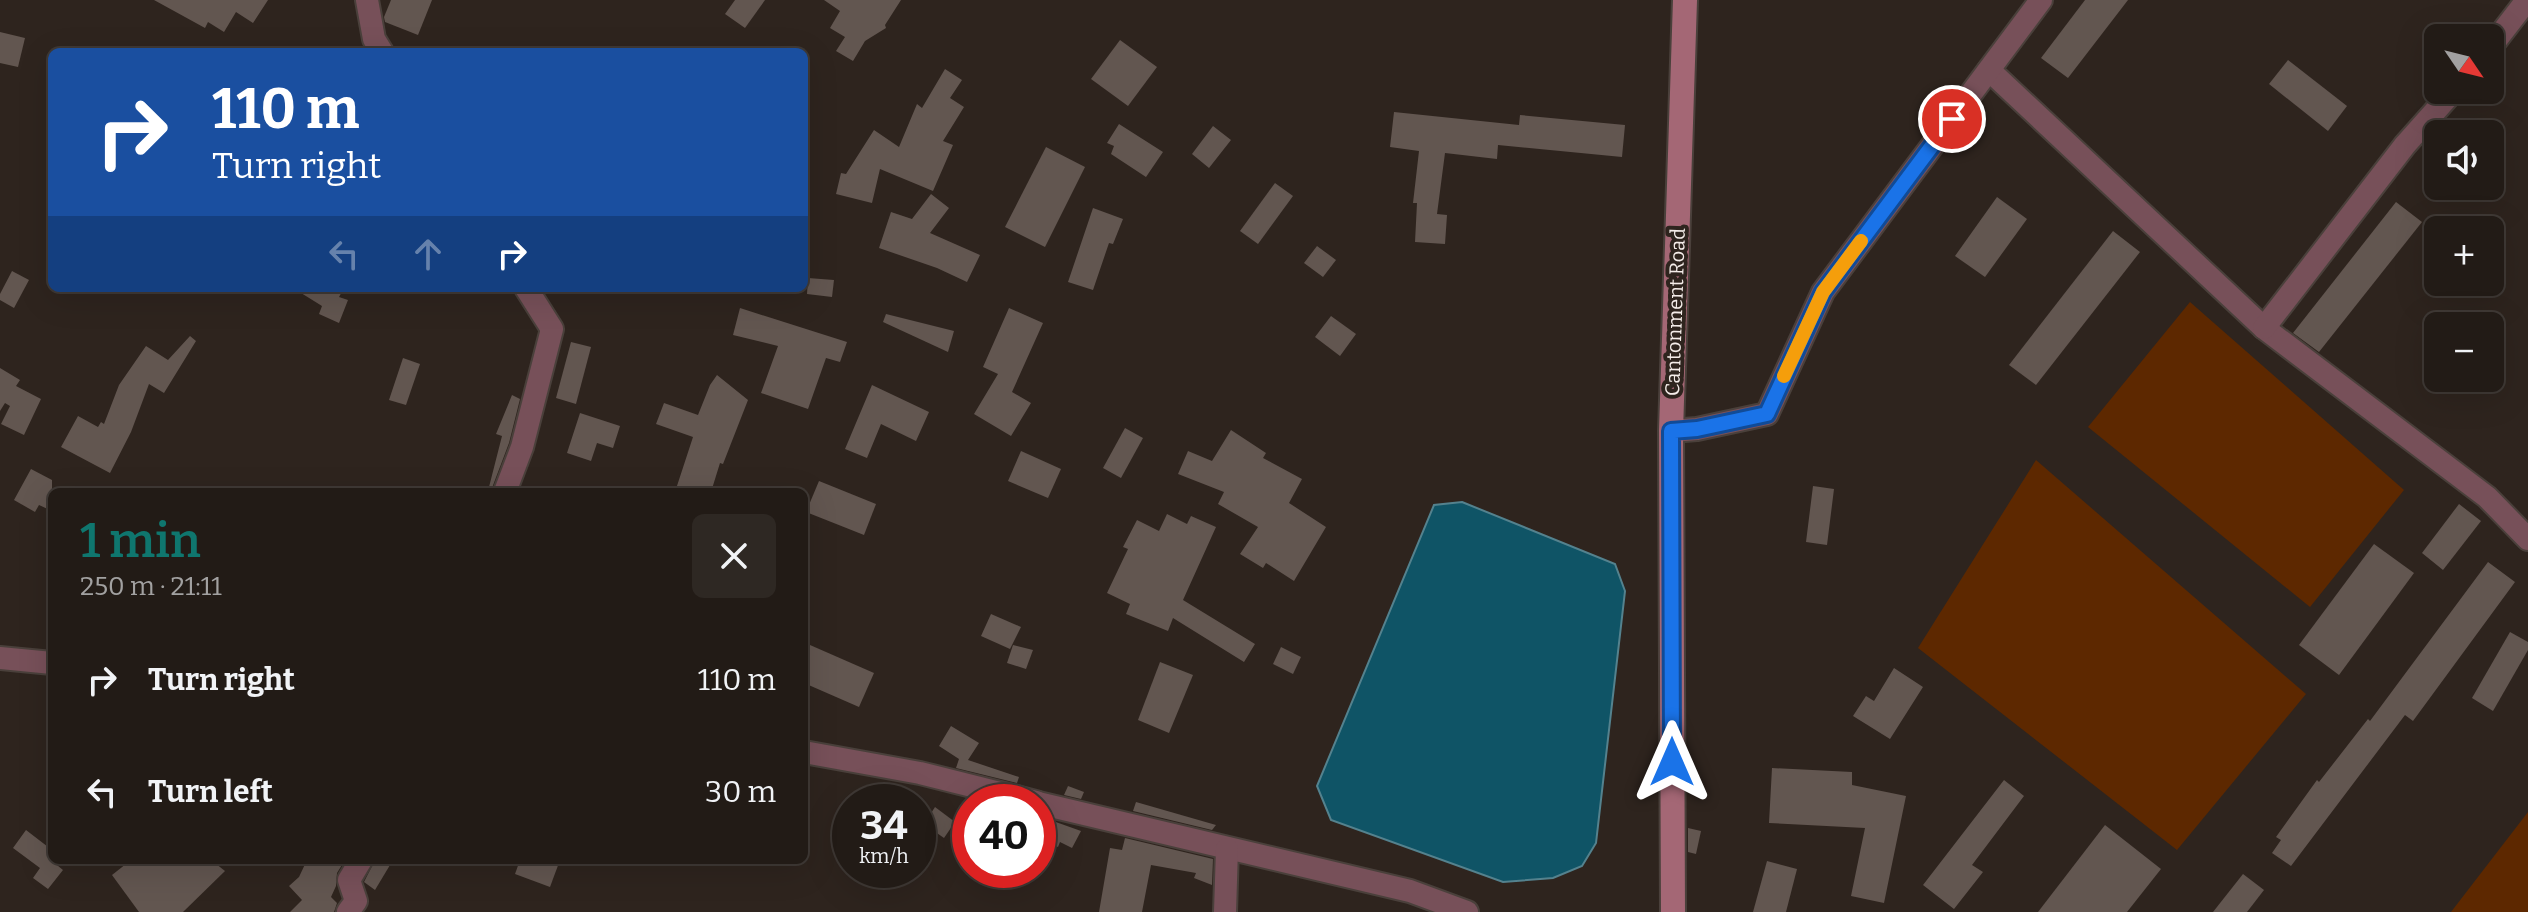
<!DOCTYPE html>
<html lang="en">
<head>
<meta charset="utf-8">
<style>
	:root { --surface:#221b16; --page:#2e2823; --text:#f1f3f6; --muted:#a2a1a1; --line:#3f3935; --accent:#0f766e }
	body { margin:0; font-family:Bitter,serif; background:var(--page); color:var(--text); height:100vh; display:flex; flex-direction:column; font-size:30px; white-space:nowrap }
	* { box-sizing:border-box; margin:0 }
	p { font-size:26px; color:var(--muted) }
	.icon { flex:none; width:44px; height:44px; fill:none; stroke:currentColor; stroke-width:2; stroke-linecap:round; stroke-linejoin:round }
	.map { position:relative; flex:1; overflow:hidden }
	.drawer { position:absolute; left:48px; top:488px; width:760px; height:376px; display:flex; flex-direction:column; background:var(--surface); border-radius:12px; box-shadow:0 8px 32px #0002,0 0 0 2px var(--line) }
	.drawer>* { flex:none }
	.guide { position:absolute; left:48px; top:48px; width:760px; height:244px; border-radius:12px; box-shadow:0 8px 32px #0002,0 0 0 2px var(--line); background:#1a4fa0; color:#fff; overflow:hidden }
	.needle { width:52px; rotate:125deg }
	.controls { position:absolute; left:2424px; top:24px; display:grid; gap:16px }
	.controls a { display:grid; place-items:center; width:80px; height:80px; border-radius:12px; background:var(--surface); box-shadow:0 8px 32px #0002,0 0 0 2px var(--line); font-size:40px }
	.speed { position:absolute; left:832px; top:784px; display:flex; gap:16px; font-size:40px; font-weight:700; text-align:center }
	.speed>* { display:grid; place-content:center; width:104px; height:104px; border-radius:50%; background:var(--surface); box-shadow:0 8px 32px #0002,0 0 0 2px var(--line); line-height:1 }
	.speed small { font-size:20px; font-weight:400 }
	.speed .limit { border:12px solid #d22; background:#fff; color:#111 }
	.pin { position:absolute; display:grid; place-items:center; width:68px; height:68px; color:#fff; margin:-34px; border:4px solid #fff; border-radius:50%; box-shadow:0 2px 8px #0007 }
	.me { position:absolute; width:88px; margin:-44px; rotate:0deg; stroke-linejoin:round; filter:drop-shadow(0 0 6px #0008) }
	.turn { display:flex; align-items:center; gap:28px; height:168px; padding:0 32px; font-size:36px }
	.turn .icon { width:104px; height:104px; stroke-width:2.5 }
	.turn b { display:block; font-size:56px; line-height:68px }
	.lanes { display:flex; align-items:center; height:76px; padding:0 32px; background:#0003; justify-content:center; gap:40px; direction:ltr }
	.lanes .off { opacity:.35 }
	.round { display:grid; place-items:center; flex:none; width:84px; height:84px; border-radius:12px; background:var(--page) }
	.head { display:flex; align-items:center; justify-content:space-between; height:136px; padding:0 32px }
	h1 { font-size:48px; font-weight:600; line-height:60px; color:var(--accent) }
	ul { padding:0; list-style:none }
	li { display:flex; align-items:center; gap:24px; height:112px; padding:0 32px }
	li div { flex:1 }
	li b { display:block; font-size:30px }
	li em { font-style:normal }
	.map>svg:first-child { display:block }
</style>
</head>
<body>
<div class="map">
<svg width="2528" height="912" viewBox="0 0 2528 912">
	<rect width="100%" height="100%" fill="#2e241e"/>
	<!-- green -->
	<g fill="#5d2800">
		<path d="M2190,302L2404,490L2310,607L2088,427Z"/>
		<path d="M2036,460L2306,694L2177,850L1918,648Z"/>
		<path d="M2528,812V912H2451Z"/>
	</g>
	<!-- water -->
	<path fill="#0f5466" stroke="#54828e" stroke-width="2" d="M1462,502L1615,564L1625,591L1596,843L1582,866L1553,878L1503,882L1331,820L1317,786L1434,505Z"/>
	<!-- building -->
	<g fill="#625650">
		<path d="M154,0H268L253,23L236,12L224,32L208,22L205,28Z"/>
		<path d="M391,0H432L418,35L385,22L384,17Z"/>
		<path d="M735,0H765L745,28L725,14Z"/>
		<path d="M824,0H901L885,25L886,28L865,41L853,61L836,51L845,37L830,28L840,11Z"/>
		<path d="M2085,0H2128L2068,78L2041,58Z"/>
		<path d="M0,32L25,38L18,67L0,63Z"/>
		<path d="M1120,40L1157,67L1128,106L1091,79Z"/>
		<path d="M2288,60L2347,106L2328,131L2269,84Z"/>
		<path d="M945,69L962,80L950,98L964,107L943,141L953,145L933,191L880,169L872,203L836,194L841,173L846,174L874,130L899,147L917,104L922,108Z"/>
		<path d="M1394,112L1519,125L1520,115L1625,125L1622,157L1498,145L1497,159L1445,153L1437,214L1447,215L1445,244L1415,242L1417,203H1413L1419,151L1390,147Z"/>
		<path d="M1119,124L1163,152L1146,177L1111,154L1114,146L1107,143Z"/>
		<path d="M1213,126L1231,140L1209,168L1192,154Z"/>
		<path d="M1046,147L1085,167L1045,247L1005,227Z"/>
		<path d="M1275,183L1293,196L1258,244L1240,231Z"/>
		<path d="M931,194L949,208L930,233L980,255L967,282L937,268L879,248L891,212L912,219Z"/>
		<path d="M1997,197L2027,219L1985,277L1955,256Z"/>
		<path d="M2396,202L2422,222L2319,352L2293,333Z"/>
		<path d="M1093,208L1123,219L1113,244L1109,243L1093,290L1068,282Z"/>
		<path d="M2113,231L2140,252L2036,385L2009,365Z"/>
		<path d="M1317,246L1336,260L1323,277L1304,263Z"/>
		<path d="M12,271L29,280L14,308L0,300V294Z"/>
		<path d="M808,278L834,280L832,297L807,294Z"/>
		<path d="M293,288H344L339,297L348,300L339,323L319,314L322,306Z"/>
		<path d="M740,308L847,342L840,362L826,358L808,409L761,393L778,346L733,335Z"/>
		<path d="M1009,308L1043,323L1012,392L1031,403L1011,436L974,414L998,374L983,367Z"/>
		<path d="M886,314L954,331L948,352L883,322Z"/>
		<path d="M1331,316L1356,334L1340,356L1315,337Z"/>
		<path d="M190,336L196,341L164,393L149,384L131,432L110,473L61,447L78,416L98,427L101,422L104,424L119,385L146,346L168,360Z"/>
		<path d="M571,342L591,347L576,404L556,398Z"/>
		<path d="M403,358L420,364L406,405L389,400Z"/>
		<path d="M0,368L20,380L16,386L41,399L24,435L1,424L10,406L5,403L0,411Z"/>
		<path d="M717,375L748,400L723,464L720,463L711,492H675L693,437L656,424L664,403L698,415L710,385Z"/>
		<path d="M872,385L929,412L916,441L881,424L867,458L845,449Z"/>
		<path d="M512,395L520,399L509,443L492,488L489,487L502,436L496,434Z"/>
		<path d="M580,413L620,426L613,448L597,443L591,461L567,453Z"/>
		<path d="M1125,428L1143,438L1121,478L1103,468Z"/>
		<path d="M1231,430L1266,453L1263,458L1302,479L1289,503L1326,527L1294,581L1266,563L1263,568L1240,554L1258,527L1218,504L1224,492L1178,474L1188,451L1212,461Z"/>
		<path d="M1021,451L1061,469L1048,498L1008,481Z"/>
		<path d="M31,469L52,480V511L39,505L35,512L14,500Z"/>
		<path d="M819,481L876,504L864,535L806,512Z"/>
		<path d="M1813,486L1834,489L1827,545L1806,542Z"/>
		<path d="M2459,504L2481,521L2443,570L2422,553Z"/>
		<path d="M1167,514L1187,524L1191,516L1216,527L1183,600L1255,644L1244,662L1173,618L1168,631L1126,614L1130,604L1107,593L1128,549L1123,547L1137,520L1159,531Z"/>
		<path d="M2374,544L2414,573L2339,675L2299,645Z"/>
		<path d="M2488,562L2515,582L2413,721L2405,715L2291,866L2272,853L2281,840L2276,837L2317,780L2319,782L2368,719L2370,721Z"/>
		<path d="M991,614L1021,627L1010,649L981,636Z"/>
		<path d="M2510,632L2528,642V650L2493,711L2472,698Z"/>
		<path d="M810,645L874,673L859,707L804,683V658Z"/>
		<path d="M1013,645L1033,650L1026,669L1007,663Z"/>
		<path d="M1281,647L1301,657L1293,674L1273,664Z"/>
		<path d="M1160,662L1193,675L1169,733L1138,720Z"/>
		<path d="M1894,668L1923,687L1890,739L1853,716L1866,696L1874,701Z"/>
		<path d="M951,726L979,743L968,760L1019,777L1017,783L956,768L959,759L939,746Z"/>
		<path d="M1772,768L1852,772V785L1906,796L1884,903L1851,896L1865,828L1769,823Z"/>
		<path d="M2004,780L2024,796L1972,865L1983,872L1954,909L1923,885Z"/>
		<path d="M1068,786L1084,792L1081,799L1064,795Z"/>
		<path d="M1136,802L1216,825L1212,830L1133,811Z"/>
		<path d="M935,807L955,822L944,838L924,824Z"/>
		<path d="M1038,818L1051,824L1053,821L1081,831L1072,848L1060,842L1058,847L1038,838Z"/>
		<path d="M2105,825L2161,869L2127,912H2038Z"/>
		<path d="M1688,828L1701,831L1696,854L1688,852Z"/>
		<path d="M26,830L52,850V861L63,870L48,889L33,878L40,868L13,848Z"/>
		<path d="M1125,838L1213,859L1212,885L1194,878L1196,873L1151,865L1142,912H1099L1110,848L1122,850Z"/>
		<path d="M131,860H211L225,871L183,912H139L112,875Z"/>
		<path d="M307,860H345L337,873L336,886L331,897L337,903L334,912H290L302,900L289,886L299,877Z"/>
		<path d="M375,860H393L375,890L364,882Z"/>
		<path d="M520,860H560L550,887L515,874Z"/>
		<path d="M1767,861L1797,869L1786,912H1753Z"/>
		<path d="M2243,874L2264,890L2247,912H2213Z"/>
	</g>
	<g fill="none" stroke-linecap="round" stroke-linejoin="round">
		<defs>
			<g id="street">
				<path d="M367,0L374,39L382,52"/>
				<path d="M2490,48L2527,0"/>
				<path d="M1989,70L2264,328L2487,497L2528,539"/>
				<path d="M2264,328L2405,145L2454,90"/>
				<path d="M1671,431L1697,429L1767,414L1823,292L2041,0"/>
				<path d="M505,492L522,447L552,329L526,288"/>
				<path d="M0,658L52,663"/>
				<path d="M804,752L920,773L1036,802"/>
				<path d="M1038,803L1410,891L1467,912"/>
				<path d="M348,912L356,901L349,880L361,860"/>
				<path d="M1225,912L1227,849"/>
			</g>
			<path id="secondary" d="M1673,912L1671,431L1685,0"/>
		</defs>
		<!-- street casing -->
		<use href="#street" stroke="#4a403b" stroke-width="26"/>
		<!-- secondary casing -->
		<use href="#secondary" stroke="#4a403b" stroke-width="28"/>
		<!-- street -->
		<use href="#street" stroke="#775059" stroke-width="22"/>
		<!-- secondary -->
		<use href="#secondary" stroke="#a46775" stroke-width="24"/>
	</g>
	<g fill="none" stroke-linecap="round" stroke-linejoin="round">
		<defs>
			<path id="route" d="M1672,762L1671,431L1697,429L1767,414L1823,292L1952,119"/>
		</defs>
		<!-- route casing -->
		<use href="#route" stroke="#114b97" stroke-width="20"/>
		<!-- route -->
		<use href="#route" stroke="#1a73e8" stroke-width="14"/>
		<!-- slow -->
		<path stroke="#f59e0b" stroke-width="14" d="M1784,376L1823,292L1861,241"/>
	</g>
	<g text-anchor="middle" stroke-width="8" stroke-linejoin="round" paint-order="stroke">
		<!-- street labels -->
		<g font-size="20" fill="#f5edea" stroke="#2e241e">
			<text transform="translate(1675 312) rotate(-88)" y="7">Cantonment Road</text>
		</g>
	</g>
</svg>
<div class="controls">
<a><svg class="needle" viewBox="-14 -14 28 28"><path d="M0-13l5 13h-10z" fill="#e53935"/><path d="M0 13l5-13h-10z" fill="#a2a1a1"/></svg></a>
<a><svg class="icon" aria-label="sound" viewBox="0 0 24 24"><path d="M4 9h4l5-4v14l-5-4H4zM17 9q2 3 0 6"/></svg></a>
<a>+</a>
<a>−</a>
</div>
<div class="speed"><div>34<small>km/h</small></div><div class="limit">40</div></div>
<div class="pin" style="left:1952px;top:119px;background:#d93025"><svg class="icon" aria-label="arrive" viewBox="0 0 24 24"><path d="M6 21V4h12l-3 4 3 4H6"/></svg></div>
<svg class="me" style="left:1672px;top:762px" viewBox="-20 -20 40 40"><path d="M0-17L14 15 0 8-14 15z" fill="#1a73e8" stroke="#fff" stroke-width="4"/></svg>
<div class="guide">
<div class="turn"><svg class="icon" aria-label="right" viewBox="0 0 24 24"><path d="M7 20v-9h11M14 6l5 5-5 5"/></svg><div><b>110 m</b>Turn right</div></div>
<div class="lanes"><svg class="icon off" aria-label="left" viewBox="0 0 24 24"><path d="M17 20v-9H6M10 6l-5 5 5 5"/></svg><svg class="icon off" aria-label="ahead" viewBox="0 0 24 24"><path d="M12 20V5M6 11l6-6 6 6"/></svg><svg class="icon" aria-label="right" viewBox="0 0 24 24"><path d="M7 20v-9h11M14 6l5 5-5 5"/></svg></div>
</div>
<section class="drawer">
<div class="head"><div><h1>1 min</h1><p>250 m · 21:11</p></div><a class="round"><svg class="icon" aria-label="close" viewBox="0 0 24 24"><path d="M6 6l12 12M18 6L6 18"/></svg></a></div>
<ul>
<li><svg class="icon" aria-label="right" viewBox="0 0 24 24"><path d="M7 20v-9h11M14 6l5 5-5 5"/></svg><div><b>Turn right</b></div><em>110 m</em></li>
<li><svg class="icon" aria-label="left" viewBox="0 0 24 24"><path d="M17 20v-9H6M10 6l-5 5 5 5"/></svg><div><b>Turn left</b></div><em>30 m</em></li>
</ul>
</section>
</div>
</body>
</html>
